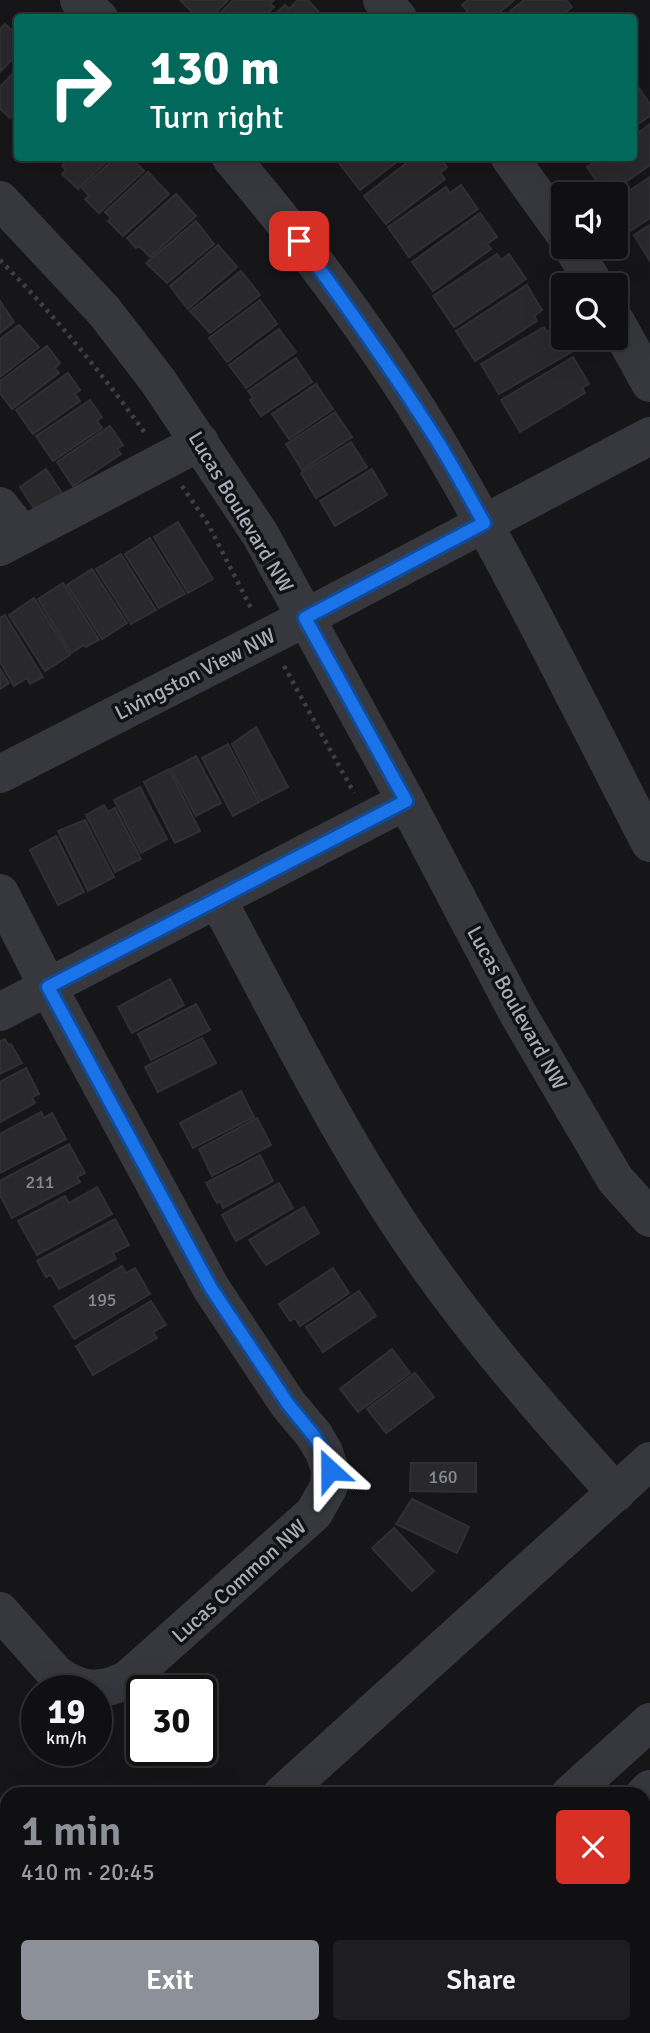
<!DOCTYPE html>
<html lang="en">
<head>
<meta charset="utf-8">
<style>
	:root { --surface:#101012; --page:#1e1e20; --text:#f1f3f6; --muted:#9c9d9f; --line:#303032; --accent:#8c9099 }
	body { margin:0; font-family:Signika,sans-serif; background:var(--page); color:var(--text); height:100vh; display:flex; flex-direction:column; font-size:26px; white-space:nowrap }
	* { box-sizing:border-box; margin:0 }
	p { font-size:23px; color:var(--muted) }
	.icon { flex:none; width:38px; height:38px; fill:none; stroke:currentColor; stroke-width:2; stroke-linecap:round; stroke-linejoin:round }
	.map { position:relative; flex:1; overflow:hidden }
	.side { position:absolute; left:0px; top:1787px; width:651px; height:247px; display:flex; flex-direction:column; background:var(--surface); border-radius:21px 21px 0 0; box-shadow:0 7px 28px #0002,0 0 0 2px var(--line) }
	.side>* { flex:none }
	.guide { position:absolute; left:14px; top:14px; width:623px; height:147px; border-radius:7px; box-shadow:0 7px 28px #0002,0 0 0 2px var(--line); background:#00695c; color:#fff; overflow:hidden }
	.fabs { position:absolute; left:551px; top:182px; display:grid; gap:14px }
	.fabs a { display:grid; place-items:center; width:77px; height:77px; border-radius:7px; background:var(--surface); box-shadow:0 7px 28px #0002,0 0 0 2px var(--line); font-size:35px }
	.speed { position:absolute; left:21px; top:1675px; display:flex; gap:14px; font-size:35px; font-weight:700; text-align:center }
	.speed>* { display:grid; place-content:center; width:91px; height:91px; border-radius:50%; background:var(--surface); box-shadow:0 7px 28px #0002,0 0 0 2px var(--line); line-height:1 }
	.speed small { font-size:18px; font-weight:400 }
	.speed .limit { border:4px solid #111; border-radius:10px; background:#fff; color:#111 }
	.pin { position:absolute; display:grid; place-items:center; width:60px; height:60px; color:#fff; margin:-30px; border-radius:14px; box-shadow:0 4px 10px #0006 }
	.me { position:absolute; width:77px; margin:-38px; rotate:336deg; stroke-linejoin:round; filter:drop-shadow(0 0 5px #0008) }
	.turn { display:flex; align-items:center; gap:24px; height:147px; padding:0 21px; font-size:32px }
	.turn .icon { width:91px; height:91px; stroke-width:2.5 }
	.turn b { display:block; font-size:49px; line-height:60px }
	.round { display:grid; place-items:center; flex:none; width:74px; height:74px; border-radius:7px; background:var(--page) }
	.overview { display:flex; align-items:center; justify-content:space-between; height:119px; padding:0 21px }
	h1 { font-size:42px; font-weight:600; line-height:52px; color:var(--accent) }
	.button { display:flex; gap:14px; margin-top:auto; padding:14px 21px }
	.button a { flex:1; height:80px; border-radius:7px; background:var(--accent); color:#fff; font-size:28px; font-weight:600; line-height:80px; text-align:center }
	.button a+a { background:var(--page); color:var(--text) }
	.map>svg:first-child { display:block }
</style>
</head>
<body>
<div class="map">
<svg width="650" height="2033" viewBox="0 0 650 2033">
	<rect width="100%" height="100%" fill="#161618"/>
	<!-- building -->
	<g fill="#29292c" stroke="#303034" stroke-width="2">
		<path d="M180,0H228L211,18H198Z"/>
		<path d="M233,0H274L270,4L274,7L263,18H216Z"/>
		<path d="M298,0H308L323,17L271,18L285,5L289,9Z"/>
		<path d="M468,0H514L493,18H473L462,5Z"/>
		<path d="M524,0H566L572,7L558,18H502Z"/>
		<path d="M5,24L18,36V53L0,72V29Z"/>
		<path d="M18,68V110L10,118L0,109V87Z"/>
		<path d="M636,84L650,104V116L634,127V86Z"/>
		<path d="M650,124V165L617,188L614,183L604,191L587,167L601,158H634V136Z"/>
		<path d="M69,158H110L78,189L62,174L66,170L62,166Z"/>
		<path d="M115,158H131L144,171L99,213L85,199L89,196L82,188Z"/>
		<path d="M346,158H402L360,190L339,163Z"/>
		<path d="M413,158H440L447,167L440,173L445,179L386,224L364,196Z"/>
		<path d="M148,172L169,194L123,236L108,221L111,218L105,212Z"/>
		<path d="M650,177V218L630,231L616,207L629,199L626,193Z"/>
		<path d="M461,185L478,209L409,257L388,227L446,187L450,193Z"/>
		<path d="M176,194L196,216L150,257L139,246L136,248L127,238Z"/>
		<path d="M480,213L497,237L487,244L491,249L433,291L412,262Z"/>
		<path d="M196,221L214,244L167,283L146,263Z"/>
		<path d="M650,225V261L634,235Z"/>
		<path d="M218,245L237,267L188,309L170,286Z"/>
		<path d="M497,254L501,260L509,254L526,279L454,327L433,296Z"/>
		<path d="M241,271L260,295L210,333L190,311Z"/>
		<path d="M527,285L542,310L534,316L537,321L475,361L456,331Z"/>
		<path d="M260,300L277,324L227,362L209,338Z"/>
		<path d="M0,301L14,322L0,333Z"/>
		<path d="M19,325L39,347L0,377V339Z"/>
		<path d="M557,326L571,352L499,394L481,364L544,327L547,332Z"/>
		<path d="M279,329L296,352L246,388L229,365Z"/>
		<path d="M47,346L60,363L55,368L59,373L12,409L0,393V381Z"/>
		<path d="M573,357L589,384L582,388L585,393L520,432L501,400Z"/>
		<path d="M296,358L312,382L261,416L250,400L253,398L248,391Z"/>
		<path d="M68,373L80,390L75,394L80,401L33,434L16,410Z"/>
		<path d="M316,384L333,409L289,439L272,414Z"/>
		<path d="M90,400L102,417L97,421L102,428L53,461L36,436Z"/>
		<path d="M335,412L352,437L302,470L286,444Z"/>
		<path d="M110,426L123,445L117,449L121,454L73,486L57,462Z"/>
		<path d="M351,442L367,467L316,498L301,473Z"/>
		<path d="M46,469L62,493L35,510L20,487Z"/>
		<path d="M372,469L387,495L335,526L320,501Z"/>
		<path d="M178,522L213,579L188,593L154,537Z"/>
		<path d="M150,538L185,594L159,608L125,554Z"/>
		<path d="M121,554L156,610L131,624L96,569Z"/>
		<path d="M92,569L127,623L102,639L67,585Z"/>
		<path d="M63,583L99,640L86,647L84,645L71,653L38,599Z"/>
		<path d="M34,598L70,655L45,671L9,615Z"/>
		<path d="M5,615L43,677L30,684L27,678L14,686L0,662V618Z"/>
		<path d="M0,669L9,683L0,689Z"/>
		<path d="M256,727L288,787L261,801L232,744Z"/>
		<path d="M228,744L259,802L233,816L202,758Z"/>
		<path d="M196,756L221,803L196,816L171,769Z"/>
		<path d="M169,769L200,831L175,843L144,782Z"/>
		<path d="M140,787L167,839L141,853L114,800Z"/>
		<path d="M104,805L108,812L115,808L141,859L115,872L86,815Z"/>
		<path d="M85,820L114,877L88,891L58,831Z"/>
		<path d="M56,836L84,892L58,905L30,850Z"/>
		<path d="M170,979L184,1005L132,1033L118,1007Z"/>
		<path d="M196,1004L210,1030L151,1060L138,1034Z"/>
		<path d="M202,1038L216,1063L158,1092L145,1067Z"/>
		<path d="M5,1039L8,1045L11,1044L22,1063L0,1074V1041Z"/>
		<path d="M26,1068L39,1094L32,1097L35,1103L0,1122V1082Z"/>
		<path d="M241,1091L254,1117L193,1148L180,1123Z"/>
		<path d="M41,1112L44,1118L52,1113L66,1139L0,1173V1134Z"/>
		<path d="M257,1118L271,1145L212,1176L199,1149Z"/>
		<path d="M69,1144L85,1173L77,1177L80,1182L12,1218L0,1195V1181Z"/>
		<path d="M260,1155L273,1181L223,1208L220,1201L217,1203L206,1183Z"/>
		<path d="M279,1183L293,1208L236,1241L222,1215Z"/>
		<path d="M97,1187L112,1214L37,1255L18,1221L65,1196L69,1203Z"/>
		<path d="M304,1207L319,1233L266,1265L249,1240Z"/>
		<path d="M115,1219L129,1245L113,1253L116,1259L59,1289L51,1275L46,1277L37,1261Z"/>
		<path d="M122,1266L126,1273L135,1268L150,1294L74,1339L54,1306Z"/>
		<path d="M333,1268L349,1293L300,1326L295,1318L290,1321L279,1304Z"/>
		<path d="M359,1291L376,1316L323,1352L306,1327Z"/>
		<path d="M151,1301L166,1325L153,1332L157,1338L93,1375L76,1346Z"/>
		<path d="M392,1349L410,1373L358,1412L340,1389Z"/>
		<path d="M415,1373L434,1397L386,1433L367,1409Z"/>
		<path d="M411,1463H476V1492L410,1491Z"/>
		<path d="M412,1499L469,1527L457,1553L396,1524Z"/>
		<path d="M394,1528L434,1571L412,1591L372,1548Z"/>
	</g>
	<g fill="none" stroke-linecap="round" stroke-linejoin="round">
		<!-- path -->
		<g stroke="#3d3f44" stroke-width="4.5" stroke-dasharray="3.5 5" stroke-linecap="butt">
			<path d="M0,260C53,314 101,372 145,433"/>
			<path d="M182,486L208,524L252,610"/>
			<path d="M284,666L354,793"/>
		</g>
		<!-- minor -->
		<g stroke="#37383d" stroke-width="38">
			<path d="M79,0L99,18"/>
			<path d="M382,0L398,18"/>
			<path d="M231,158C307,248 379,343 439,445C515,574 581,710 650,843"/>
			<path d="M510,158L564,233"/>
			<path d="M0,200L104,311L158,381L260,534L406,801L517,1012L615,1179L650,1218"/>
			<path d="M572,247L595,285"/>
			<path d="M616,322L650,383"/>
			<path d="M0,506L23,535"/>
			<path d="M0,547L200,442"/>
			<path d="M0,774L305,618L650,436"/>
			<path d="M0,893L48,987L211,1288L288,1404L314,1435L324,1452L330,1470L329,1486L314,1513L128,1679C102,1693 80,1692 56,1674L0,1611"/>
			<path d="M217,899C281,1017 340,1139 417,1250C477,1337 546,1415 616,1493"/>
			<path d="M0,1012L406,801"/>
			<path d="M282,1794L650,1461"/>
			<path d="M570,1794L650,1722"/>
			<path d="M644,1795L650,1789"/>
			<path d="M0,1890L7,1898"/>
			<path d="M16,2033L23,2026"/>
			<path d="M303,2033L310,2026"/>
			<path d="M380,2033L387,2026"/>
		</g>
	</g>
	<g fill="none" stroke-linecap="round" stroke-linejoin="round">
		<defs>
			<path id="route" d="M299,241C347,306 393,371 436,439C453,466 468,495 484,523L305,618L406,801L48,987L211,1288L288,1404L314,1436L324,1452L330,1470"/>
		</defs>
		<!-- route casing -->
		<use href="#route" stroke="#114b97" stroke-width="18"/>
		<!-- route -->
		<use href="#route" stroke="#1a73e8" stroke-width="12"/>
	</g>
	<g text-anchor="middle" stroke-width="7" stroke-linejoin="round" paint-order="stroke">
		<!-- number labels -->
		<g font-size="18" fill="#888b94">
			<text x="40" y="1188">211</text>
			<text x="102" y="1306">195</text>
			<text x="443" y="1483">160</text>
		</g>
		<!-- street labels -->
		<g font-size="21" fill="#a8adb8" stroke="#111113">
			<text transform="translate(241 512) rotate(59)" y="7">Lucas Boulevard NW</text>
			<text transform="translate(195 674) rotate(-27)" y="7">Livingston View NW</text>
			<text transform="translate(517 1008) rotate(61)" y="7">Lucas Boulevard NW</text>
			<text transform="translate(239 1581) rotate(-42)" y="7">Lucas Common NW</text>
		</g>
	</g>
</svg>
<div class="fabs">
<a><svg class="icon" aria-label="sound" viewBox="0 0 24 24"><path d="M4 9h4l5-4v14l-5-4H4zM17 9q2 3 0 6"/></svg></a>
<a><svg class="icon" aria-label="search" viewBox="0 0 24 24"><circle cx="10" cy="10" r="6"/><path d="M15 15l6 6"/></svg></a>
</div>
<div class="speed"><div>19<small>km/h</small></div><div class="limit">30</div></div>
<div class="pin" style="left:299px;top:241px;background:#d93025"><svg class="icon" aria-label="arrive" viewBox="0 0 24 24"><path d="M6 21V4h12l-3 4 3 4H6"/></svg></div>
<svg class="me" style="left:330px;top:1470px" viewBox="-20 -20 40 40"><path d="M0-17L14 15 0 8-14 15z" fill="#1a73e8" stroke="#fff" stroke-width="4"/></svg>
<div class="guide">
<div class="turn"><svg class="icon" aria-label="right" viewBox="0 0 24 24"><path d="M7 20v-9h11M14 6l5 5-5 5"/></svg><div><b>130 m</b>Turn right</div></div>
</div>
<section class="side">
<div class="overview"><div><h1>1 min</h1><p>410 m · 20:45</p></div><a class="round" style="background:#d93025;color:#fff"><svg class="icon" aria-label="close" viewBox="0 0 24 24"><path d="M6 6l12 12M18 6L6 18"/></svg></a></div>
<div class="button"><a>Exit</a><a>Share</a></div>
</section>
</div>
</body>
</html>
